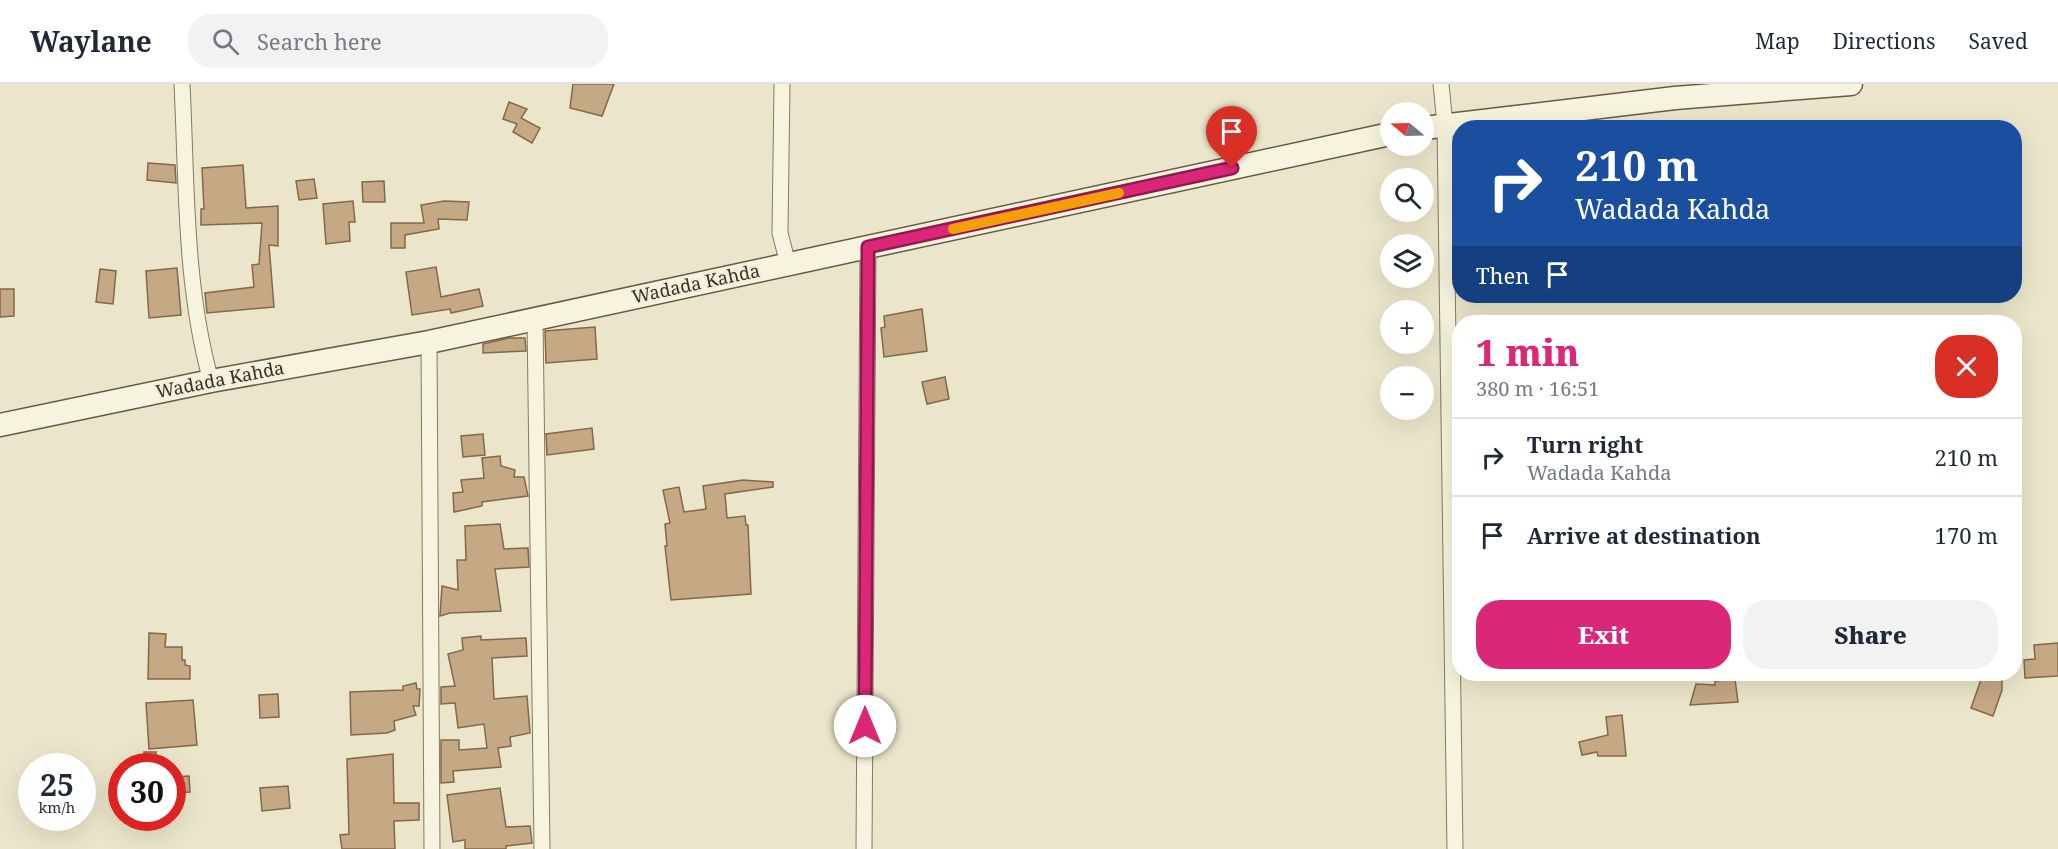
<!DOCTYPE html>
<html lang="en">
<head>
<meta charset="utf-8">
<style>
	:root { --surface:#fff; --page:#f2f2f3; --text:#1f2937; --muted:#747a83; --line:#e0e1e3; --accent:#db2777 }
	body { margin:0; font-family:"Noto Serif",serif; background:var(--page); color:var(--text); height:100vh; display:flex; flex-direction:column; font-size:22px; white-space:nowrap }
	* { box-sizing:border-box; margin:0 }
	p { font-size:20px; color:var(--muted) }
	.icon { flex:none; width:33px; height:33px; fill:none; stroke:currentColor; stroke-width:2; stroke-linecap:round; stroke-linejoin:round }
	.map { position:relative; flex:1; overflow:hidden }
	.panel { position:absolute; left:1452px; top:231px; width:570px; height:366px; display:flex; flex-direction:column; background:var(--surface); border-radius:24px; box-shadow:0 6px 24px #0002 }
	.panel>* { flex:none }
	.banner { position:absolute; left:1452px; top:36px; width:570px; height:183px; border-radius:24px; box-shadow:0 6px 24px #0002; background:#1a4fa0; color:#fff; overflow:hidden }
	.needle { width:39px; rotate:289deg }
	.controls { position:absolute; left:1380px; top:18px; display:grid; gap:12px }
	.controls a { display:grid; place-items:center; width:54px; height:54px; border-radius:50%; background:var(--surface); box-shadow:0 6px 24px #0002; font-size:30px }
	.speed { position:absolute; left:18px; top:669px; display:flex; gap:12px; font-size:30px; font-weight:700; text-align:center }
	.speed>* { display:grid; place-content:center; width:78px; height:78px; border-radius:50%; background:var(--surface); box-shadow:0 6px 24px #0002; line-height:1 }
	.speed small { font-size:15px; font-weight:400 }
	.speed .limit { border:9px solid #d22; background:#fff; color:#111 }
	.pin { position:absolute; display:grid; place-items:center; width:51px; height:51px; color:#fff; margin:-62px -26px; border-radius:50% 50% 50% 0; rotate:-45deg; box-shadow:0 0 6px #0007 }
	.pin .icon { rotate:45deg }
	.me { position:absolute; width:66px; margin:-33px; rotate:0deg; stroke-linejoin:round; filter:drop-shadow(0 0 4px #0008) }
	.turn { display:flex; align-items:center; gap:21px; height:126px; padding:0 24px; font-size:27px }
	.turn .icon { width:78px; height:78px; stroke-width:2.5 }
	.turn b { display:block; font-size:42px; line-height:51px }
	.then { display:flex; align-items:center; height:57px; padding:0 24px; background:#0003; gap:12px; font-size:22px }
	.round { display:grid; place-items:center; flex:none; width:63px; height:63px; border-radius:24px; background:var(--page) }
	.head { display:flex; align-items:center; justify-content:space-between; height:102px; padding:0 24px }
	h1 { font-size:36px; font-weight:800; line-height:45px; color:var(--accent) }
	.cta { display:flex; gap:12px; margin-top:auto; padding:12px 24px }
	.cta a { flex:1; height:69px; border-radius:24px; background:var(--accent); color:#fff; font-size:24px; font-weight:800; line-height:69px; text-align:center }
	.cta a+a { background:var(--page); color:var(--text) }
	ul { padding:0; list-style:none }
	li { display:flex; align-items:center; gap:18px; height:78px; padding:0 24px; border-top:2px solid var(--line) }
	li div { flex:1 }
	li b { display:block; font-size:22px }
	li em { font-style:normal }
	header { display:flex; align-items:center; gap:36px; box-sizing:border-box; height:84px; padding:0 30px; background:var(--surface); border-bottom:2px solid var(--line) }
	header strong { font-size:28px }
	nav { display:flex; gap:33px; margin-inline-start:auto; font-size:21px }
	.search { width:420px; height:54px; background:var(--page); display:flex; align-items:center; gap:15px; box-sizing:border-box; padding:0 21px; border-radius:24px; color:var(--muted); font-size:22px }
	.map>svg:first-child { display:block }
</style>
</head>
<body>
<header>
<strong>Waylane</strong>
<div class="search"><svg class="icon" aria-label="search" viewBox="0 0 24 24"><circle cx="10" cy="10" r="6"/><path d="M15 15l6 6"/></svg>Search here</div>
<nav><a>Map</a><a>Directions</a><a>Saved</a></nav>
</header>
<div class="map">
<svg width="2058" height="765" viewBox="0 0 2058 765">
	<rect width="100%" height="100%" fill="#ebe6cb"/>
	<!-- building -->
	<g fill="#c5a985" stroke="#836849" stroke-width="1.5">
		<path d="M573,0H614L602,32L570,24Z"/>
		<path d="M509,18L527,25L521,34L540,44L532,59L513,48L517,40L503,35Z"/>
		<path d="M148,79L175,81L176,99L147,96Z"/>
		<path d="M243,81L246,124L278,122V162L269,161L274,223L207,229L205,209L254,203L252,181L259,180L262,139L201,141V125H204L202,84Z"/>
		<path d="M314,95L317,114L299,116L296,97Z"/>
		<path d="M384,97L385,118H363L362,98Z"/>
		<path d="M353,117L355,138H349L350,157L326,160L323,120Z"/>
		<path d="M444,117L469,118L467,136L438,135L439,145L405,151V164H391V139H424L421,121Z"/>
		<path d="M436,183L441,213L479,205L483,222L451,229L450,225L412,231L406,188Z"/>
		<path d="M177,184L181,231L149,234L146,187Z"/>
		<path d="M100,185L116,187L113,220L96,218Z"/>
		<path d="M0,205H14V232L0,233Z"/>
		<path d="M922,225L927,267L884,273L881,244L885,243L884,232Z"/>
		<path d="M595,243L597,275L546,279L545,247Z"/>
		<path d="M509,254H525L526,267L483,269V260Z"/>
		<path d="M945,293L949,315L927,320L922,298Z"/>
		<path d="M592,344L594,365L547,371L546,350Z"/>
		<path d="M483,350L485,371L463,373L461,352Z"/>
		<path d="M500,372L501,382L515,386L514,393H524L528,412L482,418V422L454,428L453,409L463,408L461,396L484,394L482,374Z"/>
		<path d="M743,396L773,398V403L725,410L727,434L745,432L746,441H748L751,510L671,516L665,462H667L665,440L670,439L663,406L679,403L684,428L706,425L703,402Z"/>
		<path d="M500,440L504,465L528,464L529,483L495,485L501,527L450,529L440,532L442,502L458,506L457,476H466L465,442Z"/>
		<path d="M149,549L166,550L165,563H182V576H185V581L190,582V595H148Z"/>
		<path d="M481,552V556L526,554L527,572L492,574L494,615L527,612L530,649L510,653L511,662L498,664L501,683L453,687L454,698L441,699V656H459V666L487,664L484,640L458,644L455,619L441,620V603L455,602L448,570L463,566L462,554Z"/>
		<path d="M2058,559V592L2025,594L2024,576L2035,575L2034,561Z"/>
		<path d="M1983,590H2002V606L1993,632L1971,624Z"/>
		<path d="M1735,595L1738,618L1690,621L1696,600L1715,601V597Z"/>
		<path d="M416,599L417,605H420L419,622H413L416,631L394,637L395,646L387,649L351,651L350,608L403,606V602Z"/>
		<path d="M278,610L279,633L260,634L259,611Z"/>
		<path d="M193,616L197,661L149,665L146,619Z"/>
		<path d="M1622,631L1626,672H1598L1597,668L1582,671L1579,658L1608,651L1606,633Z"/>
		<rect x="144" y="668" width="12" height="14"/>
		<path d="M393,670L394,719H419V736L394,737L395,765H342L340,751L349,750L347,675Z"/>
		<path d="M189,692L190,708L172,709V693Z"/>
		<path d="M288,702L290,724L262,727L260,704Z"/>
		<path d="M500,704L506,743L530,742L532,759L506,762V765H465V756L453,758L447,711Z"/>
	</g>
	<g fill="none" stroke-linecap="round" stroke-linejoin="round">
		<defs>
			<g id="street">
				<path d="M182,0C187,99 184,200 211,297"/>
				<path d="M782,0L780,149L788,180"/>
				<path d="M1441,0L1445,41L1455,765"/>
				<path d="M535,235L542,765"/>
				<path d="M429,258L432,765"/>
				<path d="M864,765L868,163"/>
			</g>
			<g id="secondary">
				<path d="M1424,44L1675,14L1851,0"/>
				<path d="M0,341L211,297L429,258L1390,50"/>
			</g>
		</defs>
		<!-- street casing -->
		<use href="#street" stroke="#867a61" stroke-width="17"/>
		<!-- secondary casing -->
		<use href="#secondary" stroke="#685b44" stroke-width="25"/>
		<!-- street -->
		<use href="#street" stroke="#f6f3de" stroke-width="15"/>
		<!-- secondary -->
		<use href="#secondary" stroke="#f6f3de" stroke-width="22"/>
	</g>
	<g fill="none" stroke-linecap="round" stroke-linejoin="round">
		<defs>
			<path id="route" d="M865,642L868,163L1232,84"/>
		</defs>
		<!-- route casing -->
		<use href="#route" stroke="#8e194d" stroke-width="15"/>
		<!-- route -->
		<use href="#route" stroke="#db2777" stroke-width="10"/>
		<!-- slow -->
		<path stroke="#f59e0b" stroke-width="10" d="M953,145L1119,109"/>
	</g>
	<g text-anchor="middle" stroke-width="5" stroke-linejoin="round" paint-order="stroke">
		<!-- street labels -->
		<g font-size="18" fill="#383022" stroke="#f3efda">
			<text transform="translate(696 200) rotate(-12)" y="6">Wadada Kahda</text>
			<text transform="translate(220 296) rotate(-11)" y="6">Wadada Kahda</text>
		</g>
	</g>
</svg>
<div class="controls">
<a><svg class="needle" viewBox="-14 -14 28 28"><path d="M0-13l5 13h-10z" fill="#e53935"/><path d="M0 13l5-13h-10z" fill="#747a83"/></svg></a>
<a><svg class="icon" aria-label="search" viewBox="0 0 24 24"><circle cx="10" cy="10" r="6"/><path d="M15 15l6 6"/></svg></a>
<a><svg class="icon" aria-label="layers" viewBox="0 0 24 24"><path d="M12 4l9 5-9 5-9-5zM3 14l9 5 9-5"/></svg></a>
<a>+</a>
<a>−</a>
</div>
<div class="speed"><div>25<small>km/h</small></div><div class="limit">30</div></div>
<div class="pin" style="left:1232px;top:84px;background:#d93025"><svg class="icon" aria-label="arrive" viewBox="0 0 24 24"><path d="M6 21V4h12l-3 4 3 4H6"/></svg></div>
<svg class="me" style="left:865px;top:642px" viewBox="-20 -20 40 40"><circle r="19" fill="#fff"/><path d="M0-13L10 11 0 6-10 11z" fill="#db2777"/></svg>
<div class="banner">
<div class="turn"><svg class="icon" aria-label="right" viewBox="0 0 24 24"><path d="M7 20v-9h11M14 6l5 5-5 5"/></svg><div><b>210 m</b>Wadada Kahda</div></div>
<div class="then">Then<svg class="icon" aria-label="arrive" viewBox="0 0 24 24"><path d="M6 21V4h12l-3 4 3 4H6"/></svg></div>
</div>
<section class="panel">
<div class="head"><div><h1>1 min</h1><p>380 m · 16:51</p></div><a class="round" style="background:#d93025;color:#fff"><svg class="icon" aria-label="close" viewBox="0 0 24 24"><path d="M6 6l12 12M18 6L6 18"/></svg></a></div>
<ul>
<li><svg class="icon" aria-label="right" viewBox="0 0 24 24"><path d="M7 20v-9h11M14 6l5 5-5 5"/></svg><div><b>Turn right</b><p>Wadada Kahda</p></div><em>210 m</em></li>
<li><svg class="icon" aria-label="arrive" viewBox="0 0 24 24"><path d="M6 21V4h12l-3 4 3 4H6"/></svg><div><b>Arrive at destination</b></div><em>170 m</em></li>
</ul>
<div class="cta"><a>Exit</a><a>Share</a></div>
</section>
</div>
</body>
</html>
